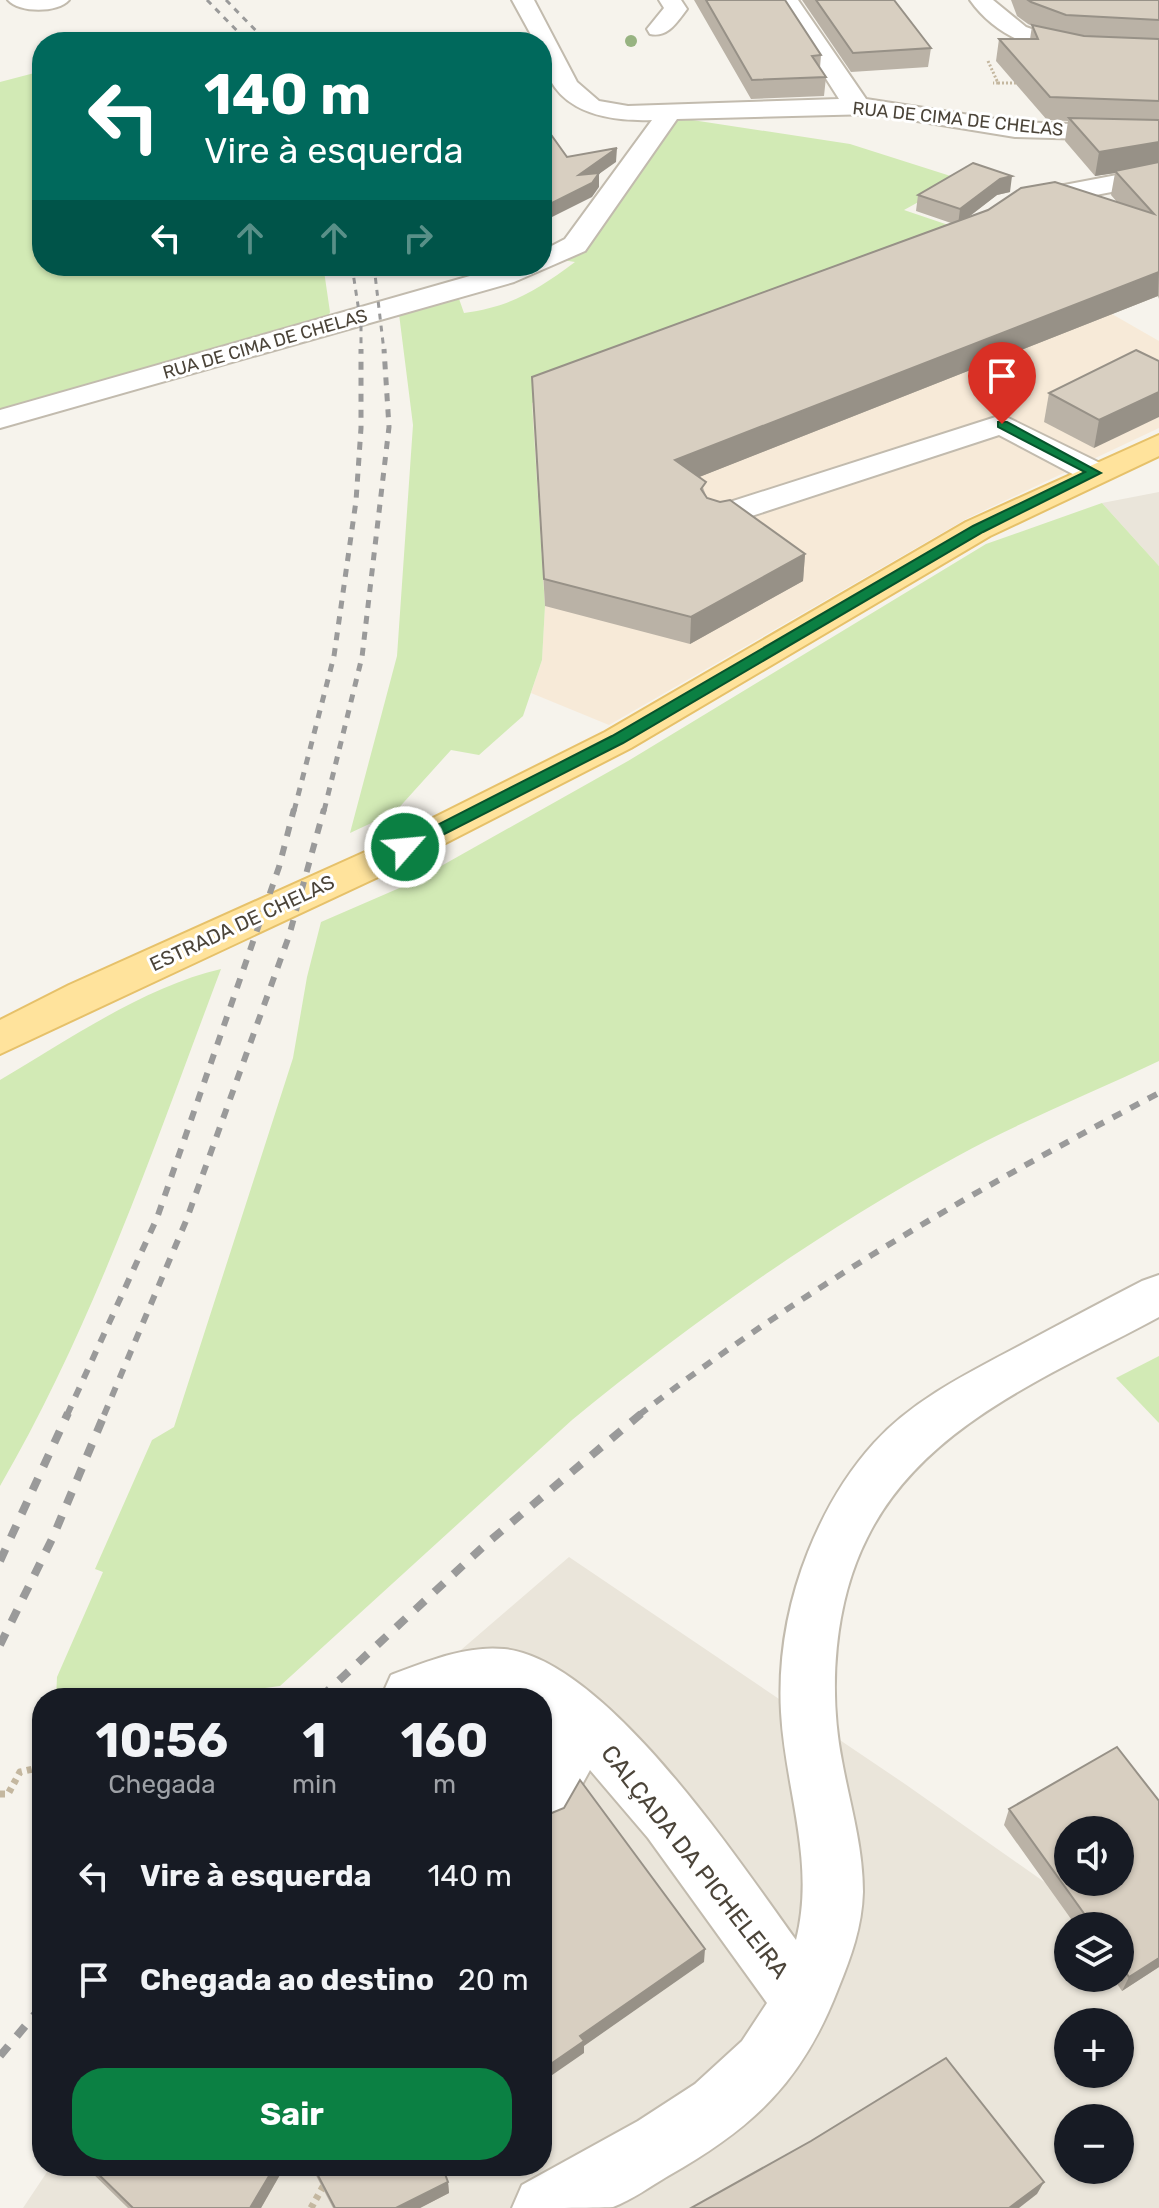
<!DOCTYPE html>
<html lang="pt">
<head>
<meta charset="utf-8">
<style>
	:root { --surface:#171b24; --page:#242831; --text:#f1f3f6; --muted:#9ea1a6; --accent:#0b8043 }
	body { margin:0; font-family:Rubik,sans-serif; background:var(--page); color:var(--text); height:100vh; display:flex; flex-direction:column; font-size:30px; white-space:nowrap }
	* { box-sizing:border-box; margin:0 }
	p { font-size:26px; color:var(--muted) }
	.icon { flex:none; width:44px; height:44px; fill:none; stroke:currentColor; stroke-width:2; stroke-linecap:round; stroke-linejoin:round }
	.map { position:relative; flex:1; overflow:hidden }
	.drawer { position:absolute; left:32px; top:1688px; width:520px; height:488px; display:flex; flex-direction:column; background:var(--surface); border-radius:32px; box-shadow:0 2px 6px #0004 }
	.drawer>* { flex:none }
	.hud { position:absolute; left:32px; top:32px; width:520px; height:244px; border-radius:32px; box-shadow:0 2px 6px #0004; background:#00695c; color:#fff; overflow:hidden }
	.buttons { position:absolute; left:1054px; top:1816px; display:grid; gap:16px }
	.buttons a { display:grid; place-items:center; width:80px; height:80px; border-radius:50%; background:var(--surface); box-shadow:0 2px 6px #0004; font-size:40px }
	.pin { position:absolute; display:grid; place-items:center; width:68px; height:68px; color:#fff; margin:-82px -34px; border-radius:50% 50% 50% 0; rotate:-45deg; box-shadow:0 0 8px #0007 }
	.pin .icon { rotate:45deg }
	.me { position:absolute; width:88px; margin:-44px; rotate:63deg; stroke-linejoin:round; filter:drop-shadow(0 0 6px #0008) }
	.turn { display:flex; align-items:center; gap:28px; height:168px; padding:0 40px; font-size:36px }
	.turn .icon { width:104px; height:104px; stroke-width:2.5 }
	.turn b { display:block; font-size:56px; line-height:68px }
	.lanes { display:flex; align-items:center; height:76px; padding:0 40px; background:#0003; justify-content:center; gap:40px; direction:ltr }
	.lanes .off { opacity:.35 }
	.eta { display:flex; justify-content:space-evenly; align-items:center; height:136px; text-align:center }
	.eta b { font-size:48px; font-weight:700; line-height:56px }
	.primary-button { display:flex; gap:16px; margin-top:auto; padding:16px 40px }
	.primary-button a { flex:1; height:92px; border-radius:32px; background:var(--accent); color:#fff; font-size:32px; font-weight:700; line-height:92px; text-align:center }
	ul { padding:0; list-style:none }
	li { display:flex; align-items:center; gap:24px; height:104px; padding:0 40px }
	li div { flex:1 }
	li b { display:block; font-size:30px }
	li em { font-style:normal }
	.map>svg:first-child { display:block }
</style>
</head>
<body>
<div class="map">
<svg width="1159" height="2208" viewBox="0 0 1159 2208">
	<rect width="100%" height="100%" fill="#f6f3ec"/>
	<!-- residential -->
	<g fill="#eae5da" fill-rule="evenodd">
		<path d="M1159,492V566L1102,503Z"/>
		<path d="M569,1557L905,1784L1107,1926H1068V1978H1120L1159,1962V2208H23L51,2166H542V1698L411,1693ZM1068,2022H1120V2074H1068ZM1068,2118H1120V2170H1068Z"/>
	</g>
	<!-- commercial -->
	<path fill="#f7ead8" d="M969,232L1159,341V428L968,518L609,725L531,693L542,660L545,606L532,403Z"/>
	<!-- green -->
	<g fill="#d2eab5">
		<path d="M42,71V266H315L324,271L330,312L324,327L0,419V82Z"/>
		<path d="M666,116L850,144L960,179L904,210L969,232L532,403L545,606L542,660L523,716L479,755L451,750L395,812L350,833L397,656L413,425L399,314L458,296L464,313C512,306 536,291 575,262L550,258Z"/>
		<path d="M1102,503L1159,566V1061C1092,1093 1021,1121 956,1157C820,1231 692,1322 572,1420L280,1686L189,1698H56L57,1677L103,1572L95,1569L152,1440L174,1427L293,1058L307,977L321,922L411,883L628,761L986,544Z"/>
		<path d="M221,969C155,1144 94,1324 0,1486V1080C66,1041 146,986 221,969Z"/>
		<path d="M1159,1356V1423L1116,1378Z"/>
	</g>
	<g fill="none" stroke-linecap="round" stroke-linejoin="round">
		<defs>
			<g id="minor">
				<path d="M8,0H69C58,13 19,13 8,0Z"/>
				<path d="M512,0H534L577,82L599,101L628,106L839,99L776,0H798L866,99L1015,122L1159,127V141L1015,137L874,114L677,119L585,251L514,282L0,428V410L505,266H542V251L565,239L652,120C597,122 542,107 542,42H535Z"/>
				<path d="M659,0H681L687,9C677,22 668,38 650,34L647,29L664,8Z"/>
				<path d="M970,0H993L1026,27L1062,40L1159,45V59C1092,57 1013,61 970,0Z"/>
				<path d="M1159,167V183L1022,209L1013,207L1009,201L1013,195L1022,193Z"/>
				<path d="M1002,415L1106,466L1111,473L1106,480L1095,482L1084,480L999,435L730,523L719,526L708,523L703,516L708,509Z"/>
				<path d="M1159,1275V1317C1054,1374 923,1424 867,1538C834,1603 828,1690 842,1761C850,1805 863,1846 863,1892C862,1927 851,1957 838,1989C802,2082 754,2127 668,2176C651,2186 632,2200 613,2207C595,2208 535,2208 512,2208L522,2185L638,2121L695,2084L742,2041L767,2003L648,1838L590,1770L562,1821L542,1829V1746L551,1731L542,1723V1698H385L383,1693L391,1675C425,1662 467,1645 504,1649C605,1659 738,1860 796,1940C816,1862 785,1789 781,1712C778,1658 788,1602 808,1552C824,1512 845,1475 874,1443C913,1400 968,1373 1019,1346C1060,1324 1101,1302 1142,1281Z"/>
			</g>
			<path id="major" d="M1159,435V456L990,536L631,748L393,870L0,1054V1020L69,985L365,852L605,732L966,522Z"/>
		</defs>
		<!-- minor casing -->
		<use href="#minor" stroke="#c2bbae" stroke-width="4"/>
		<!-- major casing -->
		<use href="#major" stroke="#e6c16a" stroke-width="4"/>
		<!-- path-far1 -->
		<g stroke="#c4b79f" stroke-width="3" stroke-dasharray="2 2" stroke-linecap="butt">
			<path d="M988,61L998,83H993"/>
			<path d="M998,83H1020"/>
		</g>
		<!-- path -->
		<g stroke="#c4b79f" stroke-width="7" stroke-dasharray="5 5" stroke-linecap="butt">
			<path d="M0,1794H8L20,1772L42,1767"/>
			<path d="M311,2208L324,2185"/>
		</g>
		<!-- minor -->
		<use href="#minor" fill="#fff" fill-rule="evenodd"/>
		<!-- major -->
		<use href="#major" fill="#ffe39c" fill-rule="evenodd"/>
		<!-- rail-far3 -->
		<g stroke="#9a9a9a" stroke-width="3" stroke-dasharray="6 6" stroke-linecap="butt">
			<path d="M207,0L248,42"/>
			<path d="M226,0L267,42"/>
			<path d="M352,266L361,325V351"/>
			<path d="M374,266L384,351"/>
		</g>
		<!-- rail-far2 -->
		<g stroke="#9a9a9a" stroke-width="5" stroke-dasharray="8 8" stroke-linecap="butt">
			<path d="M294,811L334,656L356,501L361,428V349"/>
			<path d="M324,811L362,657L389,427L384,349"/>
		</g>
		<!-- rail-far1 -->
		<g stroke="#9a9a9a" stroke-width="6" stroke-dasharray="10 10" stroke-linecap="butt">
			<path d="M67,1415L157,1218L279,867L294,809"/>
			<path d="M104,1415L186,1221L289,936L324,809"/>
			<path d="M639,1415C801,1290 978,1188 1159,1093"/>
		</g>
		<!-- rail -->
		<g stroke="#9a9a9a" stroke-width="8" stroke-dasharray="13 13" stroke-linecap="butt">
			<path d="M0,1561L68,1413"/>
			<path d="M0,1645L53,1537L105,1413"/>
			<path d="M320,1698L486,1544L642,1413"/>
			<path d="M0,2056L42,2006"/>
		</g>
	</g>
	<!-- trees -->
	<circle fill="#97b381" cx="631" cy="41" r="6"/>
	<!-- wall -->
	<g fill="#bab2a6" fill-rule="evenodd">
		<path d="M694,0H785L821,55L820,68L826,77L824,96L751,99Z"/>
		<path d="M802,0H894L931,48L928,67L851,72Z"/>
		<path d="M1011,0H1159V299L1158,296L699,477L707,498L805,554L803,581L690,644L545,606L532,377L951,223L916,211L918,195L1010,192L997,195L970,216L1117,202L1111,195L1115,173L1095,176L1065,141L1068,121L1047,120L996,61L999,39H1030L1032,26L1028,24L1017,16Z"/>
		<path d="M1159,361L1094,448L1044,422L1049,393Z"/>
		<path d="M1117,1747L1159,1801V1967L1122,1991L1113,1978H1120V1926H1076L1004,1825L1009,1809ZM1068,1830H1120V1882H1068Z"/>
		<path d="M85,2166H285L261,2208H128Z"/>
		<path d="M311,2166H442L448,2182L449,2193L420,2208H333Z"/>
	</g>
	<!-- shaded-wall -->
	<g fill="#979187">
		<path d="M1159,142V165L1115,171V173L1095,176L1099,152Z"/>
		<path d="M617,148L616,162L599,174V187L592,197L542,222V208L579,175Z"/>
		<path d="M1012,176L1010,192L997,195L958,225L960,209L1000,179Z"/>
		<path d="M451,266H486L451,274Z"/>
		<path d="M1159,272L1158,296L674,487L675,460Z"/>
		<path d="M1159,392V417L1094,448L1099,420Z"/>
		<path d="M805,554L803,581L690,644L691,617Z"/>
		<path d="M705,1949L704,1962L584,2046V2053L542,2082V2070L580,2036Z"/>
		<path d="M1159,1958V1967L1122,1991L1129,1977Z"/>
		<path d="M275,2166H285L261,2208H250Z"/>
		<path d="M448,2182L449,2193L420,2208H396Z"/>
		<path d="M1044,2182L1037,2194L1019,2208H1009Z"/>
	</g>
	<!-- building -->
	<g fill="#d8cfc1" stroke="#979187" stroke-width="2" fill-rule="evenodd">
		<path d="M706,0H785L821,55L812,56L826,77L752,80Z"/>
		<path d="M816,0H894L931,48L853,53Z"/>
		<path d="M1028,0H1159V20L1066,15L1031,2Z"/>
		<path d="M1032,25L1084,36L1159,39V101L1050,97L999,39H1038Z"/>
		<path d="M481,37L485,42H435Z"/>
		<path d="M1069,118L1159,120V142L1099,152Z"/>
		<path d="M542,122L567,157L617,148L579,175L599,173L592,183L542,208Z"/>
		<path d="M1159,162V272L675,460L706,482L701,489L707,498L720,502L730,500L805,554L691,617L544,579L532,377L988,210L1021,188L1055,182L1154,214L1115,171Z"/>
		<path d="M973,163L1012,176L1000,179L960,209L918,195Z"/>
		<path d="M1136,350L1159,361V392L1099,420L1049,393Z"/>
		<path d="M1117,1747L1159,1801V1958L1129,1977L1120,1964V1926H1093L1009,1809ZM1068,1830H1120V1882H1068Z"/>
		<path d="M580,1780L705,1949L580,2036L584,2041L542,2070V1817L564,1808Z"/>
		<path d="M946,2058L1044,2182L1009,2208H691L811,2141Z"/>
		<path d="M90,2166H275L250,2208H133Z"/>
		<path d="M313,2166H442L448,2182L396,2208H335Z"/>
	</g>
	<!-- route -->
	<path fill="#0b8043" stroke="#07532c" stroke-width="2" d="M998,422H1007L1101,473L983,532L623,743L411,851H400V844L612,736L973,526L1085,472L998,427Z"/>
	<g text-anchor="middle" stroke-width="6" stroke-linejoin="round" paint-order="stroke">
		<!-- far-street labels -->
		<g font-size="18" fill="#4b4439" stroke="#fff">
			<text transform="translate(958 119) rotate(6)" y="6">RUA DE CIMA DE CHELAS</text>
			<text transform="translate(265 344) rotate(-16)" y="6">RUA DE CIMA DE CHELAS</text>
		</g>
		<!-- street labels -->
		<g font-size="20" fill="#4b4439" stroke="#fff">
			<text transform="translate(242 923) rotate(-25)" y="7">ESTRADA DE CHELAS</text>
		</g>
		<!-- near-street labels -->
		<g font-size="24" fill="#4b4439" stroke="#fff">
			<text transform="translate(695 1862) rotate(52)" y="8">CALÇADA DA PICHELEIRA</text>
		</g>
	</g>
</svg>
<div class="buttons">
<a><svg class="icon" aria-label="sound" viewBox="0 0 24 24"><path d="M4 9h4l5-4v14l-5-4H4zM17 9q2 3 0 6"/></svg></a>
<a><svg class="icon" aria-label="layers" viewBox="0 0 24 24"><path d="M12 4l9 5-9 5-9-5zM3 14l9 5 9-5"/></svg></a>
<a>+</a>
<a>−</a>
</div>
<div class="pin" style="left:1002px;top:424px;background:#d93025"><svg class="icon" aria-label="arrive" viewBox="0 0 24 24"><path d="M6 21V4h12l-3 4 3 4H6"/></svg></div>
<svg class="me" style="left:405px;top:847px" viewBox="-20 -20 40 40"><circle r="17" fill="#0b8043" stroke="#fff" stroke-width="3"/><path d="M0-11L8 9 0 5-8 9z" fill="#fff"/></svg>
<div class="hud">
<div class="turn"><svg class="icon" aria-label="left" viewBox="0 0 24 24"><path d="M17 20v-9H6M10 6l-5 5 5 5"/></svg><div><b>140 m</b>Vire à esquerda</div></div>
<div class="lanes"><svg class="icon" aria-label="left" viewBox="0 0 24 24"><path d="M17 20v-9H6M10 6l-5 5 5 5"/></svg><svg class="icon off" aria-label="ahead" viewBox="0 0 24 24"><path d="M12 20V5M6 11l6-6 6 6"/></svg><svg class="icon off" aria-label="ahead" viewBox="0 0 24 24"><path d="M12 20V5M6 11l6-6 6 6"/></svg><svg class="icon off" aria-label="right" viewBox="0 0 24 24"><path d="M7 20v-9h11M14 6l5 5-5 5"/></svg></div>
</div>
<section class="drawer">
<div class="eta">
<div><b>10:56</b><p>Chegada</p></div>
<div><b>1</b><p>min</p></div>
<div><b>160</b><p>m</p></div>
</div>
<ul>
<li><svg class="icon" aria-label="left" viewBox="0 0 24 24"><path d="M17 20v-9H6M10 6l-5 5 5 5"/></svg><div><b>Vire à esquerda</b></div><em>140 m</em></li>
<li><svg class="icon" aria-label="arrive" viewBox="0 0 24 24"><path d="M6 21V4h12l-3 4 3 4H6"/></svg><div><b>Chegada ao destino</b></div><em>20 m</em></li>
</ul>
<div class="primary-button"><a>Sair</a></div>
</section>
</div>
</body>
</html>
